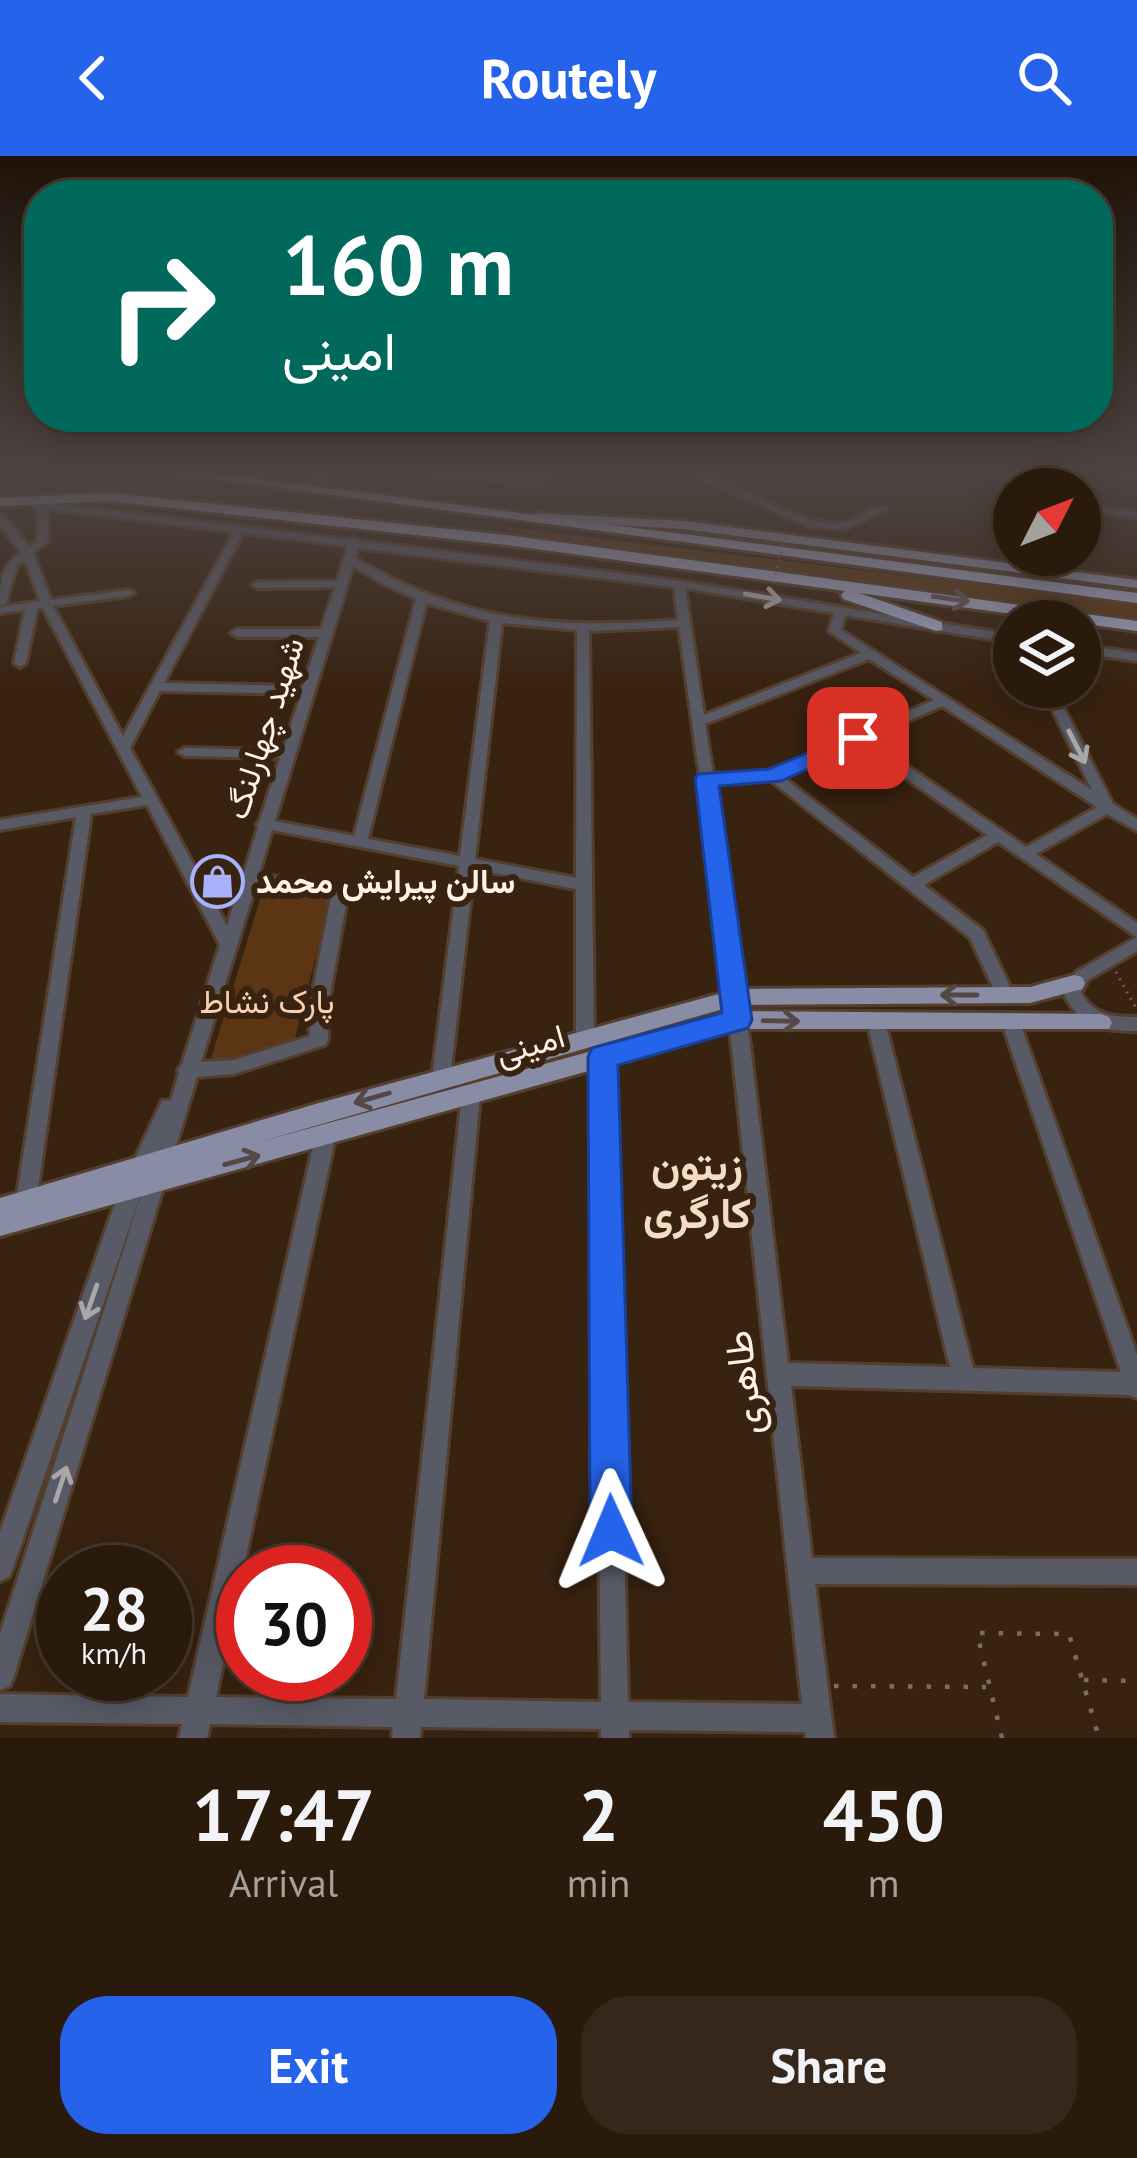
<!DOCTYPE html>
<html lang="en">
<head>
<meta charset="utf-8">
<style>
	:root { --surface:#2a1a0c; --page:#36271a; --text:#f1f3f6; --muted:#a5a19d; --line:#46382d; --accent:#2563eb }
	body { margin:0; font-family:"PT Sans",Vazirmatn,sans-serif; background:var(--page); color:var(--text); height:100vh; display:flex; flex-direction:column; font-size:45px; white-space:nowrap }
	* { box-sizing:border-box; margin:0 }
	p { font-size:39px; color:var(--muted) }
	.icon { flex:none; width:66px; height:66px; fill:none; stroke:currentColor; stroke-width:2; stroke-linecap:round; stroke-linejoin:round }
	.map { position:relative; height:1582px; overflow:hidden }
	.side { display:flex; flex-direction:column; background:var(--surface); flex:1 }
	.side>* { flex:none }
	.guide { position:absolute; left:24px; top:24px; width:1089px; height:252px; border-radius:48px; box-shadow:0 6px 30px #0003,0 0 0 3px var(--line); background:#00695c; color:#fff; overflow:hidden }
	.needle { width:78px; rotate:48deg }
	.fabs { position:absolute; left:993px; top:312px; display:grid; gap:24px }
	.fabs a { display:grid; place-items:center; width:108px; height:108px; border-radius:50%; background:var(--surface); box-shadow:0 6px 30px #0003,0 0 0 3px var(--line); font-size:60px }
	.speed { position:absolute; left:36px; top:1389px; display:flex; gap:24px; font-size:60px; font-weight:700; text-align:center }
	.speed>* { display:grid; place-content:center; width:156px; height:156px; border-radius:50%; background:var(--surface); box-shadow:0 6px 30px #0003,0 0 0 3px var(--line); line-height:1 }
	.speed small { font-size:30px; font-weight:400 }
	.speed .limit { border:18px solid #d22; background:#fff; color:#111 }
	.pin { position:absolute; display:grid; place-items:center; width:102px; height:102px; color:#fff; margin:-51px; border-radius:24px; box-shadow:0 6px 18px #0006 }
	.me { position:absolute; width:132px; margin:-66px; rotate:359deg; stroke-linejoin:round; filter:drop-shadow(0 0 9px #0008) }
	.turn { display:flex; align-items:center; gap:42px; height:252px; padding:0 60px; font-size:54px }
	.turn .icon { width:156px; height:156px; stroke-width:2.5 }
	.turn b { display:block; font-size:84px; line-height:102px }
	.eta { display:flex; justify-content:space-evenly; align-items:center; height:204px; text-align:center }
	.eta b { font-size:72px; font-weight:700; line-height:84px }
	.button { display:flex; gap:24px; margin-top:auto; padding:24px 60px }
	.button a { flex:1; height:138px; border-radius:48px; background:var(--accent); color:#fff; font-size:48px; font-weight:700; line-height:138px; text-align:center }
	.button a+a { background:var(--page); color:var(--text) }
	header { display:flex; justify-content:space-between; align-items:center; height:156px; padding:0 60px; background:var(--accent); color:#fff; font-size:54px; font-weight:700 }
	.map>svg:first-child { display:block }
</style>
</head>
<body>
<header><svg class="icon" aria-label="back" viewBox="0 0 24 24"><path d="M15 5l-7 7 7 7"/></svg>Routely<svg class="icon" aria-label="search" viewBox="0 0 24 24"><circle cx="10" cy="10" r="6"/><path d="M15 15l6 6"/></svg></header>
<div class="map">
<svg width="1137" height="1582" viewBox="0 0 1137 1582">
	<rect width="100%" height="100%" fill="#382210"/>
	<!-- green -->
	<g fill="#5c3614">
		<path d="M496,370L1137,448V466L530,379Z"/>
		<path d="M264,731L331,741L294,886L209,909Z"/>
	</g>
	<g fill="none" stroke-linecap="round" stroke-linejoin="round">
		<defs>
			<g id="minor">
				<path d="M704,313H714L710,318L712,321C744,335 810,372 842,367C859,364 871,349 887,353L844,373L810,371L706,325L700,318Z"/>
				<path d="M977,313H991L1038,333H1024Z"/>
				<path d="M1031,313H1045L1081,328L1074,333H1061L1068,328Z"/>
				<path d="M1100,313H1116L1137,319V325Z"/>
				<path d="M320,315L328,317L308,334H302V330Z"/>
				<path d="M42,342L47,347L350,384L355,382L360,385L679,425L1014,479V487L845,459L841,474L1092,634L1041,531H1053L1113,648L1137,663V675L1107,658L1036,698L1137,767V781L998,686L924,729L983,774L1014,839L1011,844H999L970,782L770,624L714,627L746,841L743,846H731L679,471L589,475L594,881L591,886H579L576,881V733L474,713L450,922L448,927L441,930L434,927L432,922L459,710L272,674L259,718L340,732L348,737L327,855L328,884L325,889L234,918L197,921L14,1520L10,1530L0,1534V1478L147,1020L13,1412L9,1421L0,1425V1376L119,1036L162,945L171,944L179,917L178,914L182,908L220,789L147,649L91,658L36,1046L33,1052L26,1055L19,1052L16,1046L76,661L0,674V664L142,641L43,452L37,453L26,507L20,511L14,507L25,454L0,457V451L40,445L25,404L17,409L6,447L0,450C0,425 0,412 21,396L0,369V359L4,360L29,391L38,384L37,352L17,347L22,344L37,346ZM47,353L234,376L123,580L53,450L128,440L134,437L128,434L51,444L33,397L48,385ZM243,377L348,390L337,425L258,426L252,429L258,432L335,431L321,473H237L231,477L237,481H319L303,530L164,527ZM358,392L674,431L678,464C555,473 464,467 355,402ZM353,410L383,428L416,443L354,680L275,665ZM685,432L834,457L829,475L861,497L704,559ZM426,447L490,465L460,700L368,683ZM502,467L577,474L576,722L475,703ZM869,503L934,544L771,616L713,618L705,568ZM160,535L301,538L283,594L185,592L178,596L185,600L280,602L260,664L257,668L258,671L244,717L239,721L241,724L227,770L130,592ZM942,550L1097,651L1026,691L868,583ZM857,588L987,679L913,721L783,621ZM256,728L331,741L309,855L310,880L234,904L201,906Z"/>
				<path d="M1080,347L1137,356V362L1080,353Z"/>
				<path d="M1080,489L1137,497V505L1080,497Z"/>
				<path d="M1137,781V795L1088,824L1081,837C1095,860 1112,861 1137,861V875C1100,875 1081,871 1063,837L1076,816Z"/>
				<path d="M738,857L744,859L747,864L788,1207L950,1211L867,866L870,861H882L885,866L973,1212L1121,1216L1002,867L1005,862H1017L1020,867L1137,1199V1242L1129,1239L791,1230L812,1402L1137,1403V1429L815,1428L834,1582H806L805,1576L629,1574V1582H601V1573L421,1571L420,1582H392L393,1571L210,1568L207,1582H179L182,1568L0,1566V1538L188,1541L315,982L318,976L325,974L332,976L335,982L216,1541L396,1543L462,939L464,934L471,931L478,934L480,939L424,1543L601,1546L594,901L597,896L603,894L609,896L612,901L628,1546L802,1548L729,864L732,859Z"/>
			</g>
			<g id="major">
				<path d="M536,357L684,365L1137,424V432L684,373L531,364L529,361Z"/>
				<path d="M1074,819L1082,821L1085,827L1082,833L1030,847L737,849L259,986L738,855L1101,858L1109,861L1112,867L1109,873H738L0,1080V1042L319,947L737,833L1030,831Z"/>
			</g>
			<g id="highway">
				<path d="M140,313H181L1137,437V447Z"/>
				<path d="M110,337L514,380L1137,465V475L859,437L942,466V474L936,475L843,443L841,439L845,435L514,390L110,345L0,350V342Z"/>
			</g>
		</defs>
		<!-- minor casing -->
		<use href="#minor" stroke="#543f2e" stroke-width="6"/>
		<!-- major casing -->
		<use href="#major" stroke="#543f2e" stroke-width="6"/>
		<!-- highway casing -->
		<use href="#highway" stroke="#543f2e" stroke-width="6"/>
		<!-- path-far1 -->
		<path stroke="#7e6c5d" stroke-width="3" stroke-dasharray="1.5 6" stroke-linecap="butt" d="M1116,816L1137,854"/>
		<!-- path -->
		<g stroke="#7e6c5d" stroke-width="4.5" stroke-dasharray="4.5 14" stroke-linecap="butt">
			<path d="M1084,1524L1137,1525"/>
			<path d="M834,1530L986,1531"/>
			<path d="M1002,1582L977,1477L1069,1478L1099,1582"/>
		</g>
		<!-- minor -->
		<use href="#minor" fill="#585a66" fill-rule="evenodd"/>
		<!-- major -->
		<use href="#major" fill="#898ca5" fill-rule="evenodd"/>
		<!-- highway -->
		<use href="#highway" fill="#9b9fbd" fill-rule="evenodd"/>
		<!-- path-bridge -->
		<path stroke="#7e6c5d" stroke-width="3" stroke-dasharray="1.5 6" stroke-linecap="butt" d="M767,448L787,378"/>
	</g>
	<!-- wall -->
	<path fill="#604a37" d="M413,313H560L546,333L414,319Z"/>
	<!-- shaded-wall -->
	<path fill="#493220" d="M546,313H560L546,333Z"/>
	<!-- one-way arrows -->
	<defs><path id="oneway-shaft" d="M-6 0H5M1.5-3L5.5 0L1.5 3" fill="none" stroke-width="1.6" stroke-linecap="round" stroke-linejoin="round" transform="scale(3)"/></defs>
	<g stroke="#aba6a8">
		<use href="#oneway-shaft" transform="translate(763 441) rotate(10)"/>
		<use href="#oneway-shaft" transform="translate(1077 591) rotate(63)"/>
		<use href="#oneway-shaft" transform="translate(91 1146) rotate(109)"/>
		<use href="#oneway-shaft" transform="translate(61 1328) rotate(-72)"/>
	</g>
	<use stroke="#605455" href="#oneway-shaft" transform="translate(951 443) rotate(8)"/>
	<g stroke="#544744">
		<use href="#oneway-shaft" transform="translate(959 839) rotate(180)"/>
		<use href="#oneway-shaft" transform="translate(781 865) rotate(1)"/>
		<use href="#oneway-shaft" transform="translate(372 942) rotate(164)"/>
		<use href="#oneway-shaft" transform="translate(242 1004) rotate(-15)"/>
	</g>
	<!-- sky -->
	<linearGradient id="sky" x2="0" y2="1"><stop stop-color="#1f1309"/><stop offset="0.59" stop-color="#4d4442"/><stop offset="1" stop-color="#4d4442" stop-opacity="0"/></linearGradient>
	<rect width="1137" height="535" fill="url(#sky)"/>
	<!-- route -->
	<path fill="#2563eb" stroke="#184099" stroke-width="3" d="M858,576L866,578V587L781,625L719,630L752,864L748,872L618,909L632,1375L626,1390L611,1396L596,1390L590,1375L588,901L592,892L603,889L722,857L695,623L698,618L769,613Z"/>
	<!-- icons -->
	<defs>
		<symbol id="shop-ring" viewBox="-11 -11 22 22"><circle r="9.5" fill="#382210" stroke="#a9b0fc" stroke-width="1.5"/><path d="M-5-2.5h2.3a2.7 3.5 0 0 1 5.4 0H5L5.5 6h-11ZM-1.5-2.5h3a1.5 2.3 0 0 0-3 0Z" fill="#a9b0fc"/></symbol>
	</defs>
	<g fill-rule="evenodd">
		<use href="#shop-ring" x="188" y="696" width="59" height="59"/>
	</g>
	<g text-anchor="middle" stroke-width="12" stroke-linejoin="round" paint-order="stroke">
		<!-- street labels -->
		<g font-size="33" fill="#fef2e9" stroke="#382210">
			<text transform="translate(264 572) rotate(-72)" y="12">شهید چهارلنگ</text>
			<text transform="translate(530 888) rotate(-16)" y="12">امینی</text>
		</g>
		<!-- poi labels -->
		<g font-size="33" font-weight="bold" fill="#fef2e9" stroke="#382210" text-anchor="start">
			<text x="256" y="737">سالن پیرایش محمد</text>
		</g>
		<!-- park labels -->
		<g font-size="33" fill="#f9d0b1" stroke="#382210">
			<text x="267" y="857">پارک نشاط</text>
		</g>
		<!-- near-street labels -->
		<g font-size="39" fill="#fef2e9" stroke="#382210">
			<text transform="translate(743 1227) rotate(-97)" y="14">طاهری</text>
		</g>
		<!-- near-neighbourhood labels -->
		<g font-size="42" font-weight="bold" fill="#f8dbc4" stroke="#382210">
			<text x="697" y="1024">زیتون<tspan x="697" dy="48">کارگری</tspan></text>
		</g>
	</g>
</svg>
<div class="fabs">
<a><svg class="needle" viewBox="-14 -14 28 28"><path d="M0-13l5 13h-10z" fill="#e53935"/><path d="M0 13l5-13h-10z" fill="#a5a19d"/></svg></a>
<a><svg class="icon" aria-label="layers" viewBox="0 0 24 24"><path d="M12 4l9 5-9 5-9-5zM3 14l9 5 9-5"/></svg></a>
</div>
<div class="speed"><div>28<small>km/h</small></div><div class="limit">30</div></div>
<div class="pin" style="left:858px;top:582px;background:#d93025"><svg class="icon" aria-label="arrive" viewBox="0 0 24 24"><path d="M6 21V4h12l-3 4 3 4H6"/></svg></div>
<svg class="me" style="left:611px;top:1375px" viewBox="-20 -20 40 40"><path d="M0-17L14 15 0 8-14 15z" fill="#2563eb" stroke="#fff" stroke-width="4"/></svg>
<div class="guide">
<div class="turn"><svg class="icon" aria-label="right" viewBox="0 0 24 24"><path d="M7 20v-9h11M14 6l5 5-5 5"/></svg><div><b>160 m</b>امینی</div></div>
</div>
</div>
<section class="side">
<div class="eta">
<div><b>17:47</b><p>Arrival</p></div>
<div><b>2</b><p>min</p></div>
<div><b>450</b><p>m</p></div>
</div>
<div class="button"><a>Exit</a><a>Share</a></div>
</section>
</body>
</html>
